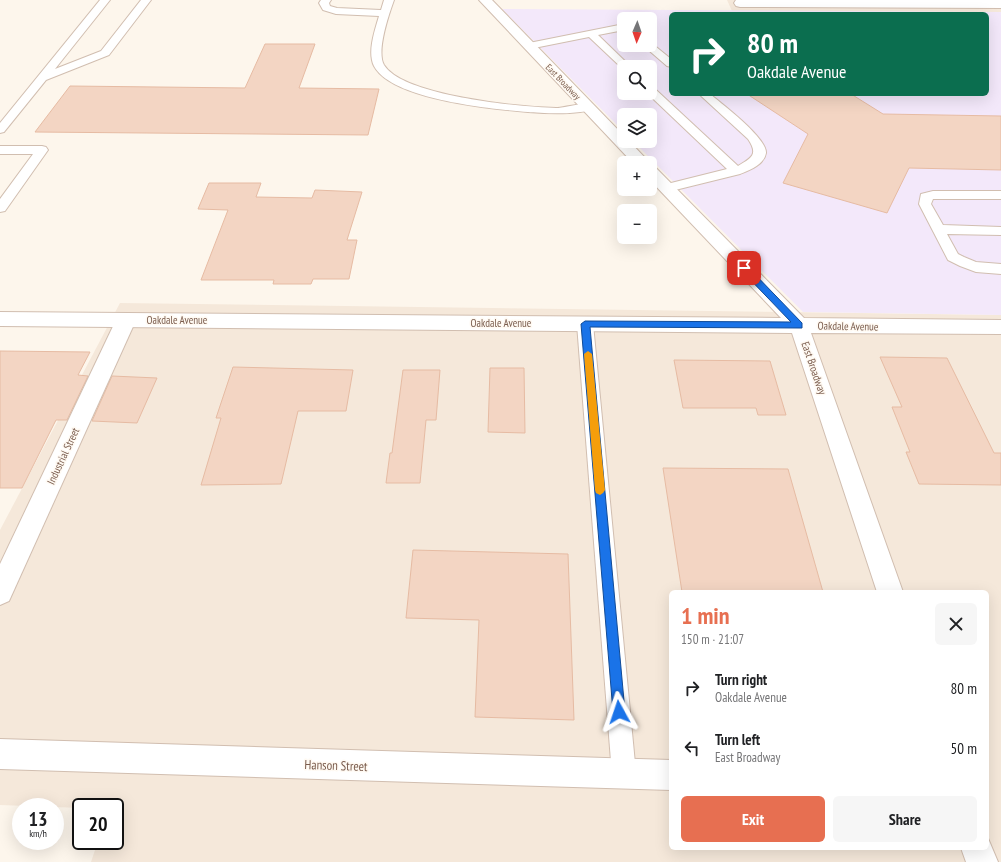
<!DOCTYPE html>
<html lang="en">
<head>
<meta charset="utf-8">
<style>
	:root { --surface:#fff; --page:#f6f6f6; --text:#202124; --muted:#757577; --accent:#e76f51 }
	body { margin:0; font-family:"PT Sans Narrow",sans-serif; background:var(--page); color:var(--text); height:100vh; display:flex; flex-direction:column; font-size:15px; white-space:nowrap }
	* { box-sizing:border-box; margin:0 }
	p { font-size:13px; color:var(--muted) }
	.icon { flex:none; width:22px; height:22px; fill:none; stroke:currentColor; stroke-width:2; stroke-linecap:round; stroke-linejoin:round }
	.map { position:relative; flex:1; overflow:hidden }
	.side { position:absolute; left:669px; top:590px; width:320px; height:260px; display:flex; flex-direction:column; background:var(--surface); border-radius:6px; box-shadow:0 4px 16px #0002 }
	.side>* { flex:none }
	.guide { position:absolute; left:669px; top:12px; width:320px; height:84px; border-radius:6px; box-shadow:0 4px 16px #0002; background:#0b6e4f; color:#fff; overflow:hidden }
	.needle { width:26px; rotate:182deg }
	.fabs { position:absolute; left:617px; top:12px; display:grid; gap:8px }
	.fabs a { display:grid; place-items:center; width:40px; height:40px; border-radius:6px; background:var(--surface); box-shadow:0 4px 16px #0002; font-size:20px }
	.speed { position:absolute; left:12px; top:798px; display:flex; gap:8px; font-size:20px; font-weight:700; text-align:center }
	.speed>* { display:grid; place-content:center; width:52px; height:52px; border-radius:50%; background:var(--surface); box-shadow:0 4px 16px #0002; line-height:1 }
	.speed small { font-size:10px; font-weight:400 }
	.speed .limit { border:2px solid #111; border-radius:6px; background:#fff; color:#111 }
	.pin { position:absolute; display:grid; place-items:center; width:34px; height:34px; color:#fff; margin:-17px; border-radius:8px; box-shadow:0 2px 6px #0006 }
	.me { position:absolute; width:44px; margin:-22px; rotate:355deg; stroke-linejoin:round; filter:drop-shadow(0 0 3px #0008) }
	.turn { display:flex; align-items:center; gap:14px; height:84px; padding:0 12px; font-size:18px }
	.turn .icon { width:52px; height:52px; stroke-width:2.5 }
	.turn b { display:block; font-size:28px; line-height:34px }
	.round { display:grid; place-items:center; flex:none; width:42px; height:42px; border-radius:6px; background:var(--page) }
	.headline { display:flex; align-items:center; justify-content:space-between; height:68px; padding:0 12px }
	h1 { font-size:24px; font-weight:800; line-height:30px; color:var(--accent) }
	.button { display:flex; gap:8px; margin-top:auto; padding:8px 12px }
	.button a { flex:1; height:46px; border-radius:6px; background:var(--accent); color:#fff; font-size:16px; font-weight:800; line-height:46px; text-align:center }
	.button a+a { background:var(--page); color:var(--text) }
	ul { padding:0; list-style:none }
	li { display:flex; align-items:center; gap:12px; height:60px; padding:0 12px }
	li div { flex:1 }
	li b { display:block; font-size:15px }
	li em { font-style:normal }
	.map>svg:first-child { display:block }
</style>
</head>
<body>
<div class="map">
<svg width="1001" height="862" viewBox="0 0 1001 862">
	<rect width="100%" height="100%" fill="#fdf6ec"/>
	<!-- residential -->
	<g fill="#f5e8da" fill-rule="evenodd">
		<path d="M727,0H1001V12L732,11Z"/>
		<path d="M120,303L1001,315V862H91L98,841H115V807L81,808L0,805V530ZM671,592H987V848H671Z"/>
	</g>
	<!-- education -->
	<path fill="#f3e8fa" fill-rule="evenodd" d="M502,9L1001,12V315L803,312L633,141H650V115H624V132ZM671,14H987V94H671ZM624,19H650V45H624ZM624,67H650V93H624Z"/>
	<!-- building -->
	<g fill="#f3d5c3" stroke="#e6bba3">
		<path d="M265,44H315L299,88L379,89L368,135L35,132L70,86L245,88Z"/>
		<path d="M747,94H851L883,114L1001,116V170L909,168L887,213L783,183L808,134Z"/>
		<path d="M209,183H261L256,197L312,198L315,190L362,192L347,240H357L349,279H313L311,284H273L274,280H201L228,210L198,209Z"/>
		<path d="M0,351L90,352L78,375L88,376L67,420H56L22,488H0Z"/>
		<path d="M880,357L947,358L994,453H1001V485L919,484L906,452H910L892,407H902Z"/>
		<path d="M674,360L770,361L786,415H758L756,408H683Z"/>
		<path d="M233,367L353,370L346,411H298L281,484L201,485L221,418H216Z"/>
		<path d="M490,368H524L525,433L488,432Z"/>
		<path d="M403,370H440L436,420H426L420,483H386L390,453H392Z"/>
		<path d="M112,376L157,378L137,423L92,421Z"/>
		<path d="M663,468L788,469L823,592H682Z"/>
		<path d="M413,550L568,554L574,720L475,717L479,620L406,618Z"/>
	</g>
	<g fill="none" stroke-linecap="round" stroke-linejoin="round">
		<defs>
			<g id="service">
				<path d="M100,0H110L55,69L101,51L141,0H151L109,55L46,80L4,132L0,133V123Z"/>
				<path d="M321,0H331L329,3L330,6L337,8L381,10L384,0H394C389,14 376,51 384,65C403,96 520,107 556,108C564,108 588,100 594,107C587,116 540,113 528,112C493,109 392,100 374,66C367,52 375,30 379,16L336,14L323,10L319,3Z"/>
				<path d="M624,24V30L598,35L631,67H624V70L589,37L529,49L524,46L529,43Z"/>
				<path d="M650,42L671,59V67L667,66L645,47L644,45H650Z"/>
				<path d="M650,87L654,88L738,166C751,158 759,155 748,139L699,94H710C722,104 767,138 766,153C764,165 750,170 740,174L667,192L663,191L661,188L663,185L727,169L647,93H650Z"/>
				<path d="M0,146H42L46,147L48,150L5,211L0,212V199L33,154H0Z"/>
				<path d="M933,191H1001V199H933L931,204L943,225L1001,227V235L947,234L958,254L964,257L976,262L1001,264V274L976,272L960,266L948,260L919,204L921,194Z"/>
				<path d="M585,318L590,320L593,324L636,774L632,782L624,786L616,782L612,774L577,324L580,320Z"/>
			</g>
			<g id="minor">
				<path d="M736,0H1001V8L740,7L736,6L734,3Z"/>
				<path d="M126,313L133,315L136,320L9,601L0,605V564L116,320L119,315Z"/>
				<path d="M0,739L671,760V790L0,769Z"/>
			</g>
			<g id="tertiary">
				<path d="M479,0H492L624,136V141H629L650,163H633Z"/>
				<path d="M650,166L656,168L804,318L1001,320V334L811,333L903,592H877L792,333L0,326V312L781,318L650,180Z"/>
				<path d="M987,836L998,862H966L961,848H987Z"/>
			</g>
		</defs>
		<!-- service casing -->
		<use href="#service" stroke="#d1beb0" stroke-width="2"/>
		<!-- minor casing -->
		<use href="#minor" stroke="#d1beb0" stroke-width="2"/>
		<!-- tertiary casing -->
		<use href="#tertiary" stroke="#d1beb0" stroke-width="2"/>
		<!-- service -->
		<use href="#service" fill="#fff" fill-rule="evenodd"/>
		<!-- minor -->
		<use href="#minor" fill="#fff" fill-rule="evenodd"/>
		<!-- tertiary -->
		<use href="#tertiary" fill="#fff" fill-rule="evenodd"/>
	</g>
	<!-- route -->
	<path fill="#1a73e8" stroke="#114b97" d="M741,266H747L802,323V328L590,327L625,712L623,716L619,718L615,716L613,712L581,324L585,321L791,322L741,270Z"/>
	<!-- slow -->
	<path fill="#f59e0b" d="M588,351L592,354L605,490L603,493L600,495L596,493L595,490L584,354Z"/>
	<g text-anchor="middle" stroke-width="3" stroke-linejoin="round" paint-order="stroke">
		<!-- far-street labels -->
		<g font-size="9" fill="#7a5c4d" stroke="#fffaf3">
			<text transform="translate(563 82) rotate(46)" y="3">East Broadway</text>
		</g>
		<!-- street labels -->
		<g font-size="11" fill="#7a5c4d" stroke="#fffaf3">
			<text x="177" y="324">Oakdale Avenue</text>
			<text x="501" y="327">Oakdale Avenue</text>
			<text transform="translate(848 326) rotate(1)" y="4">Oakdale Avenue</text>
			<text transform="translate(814 368) rotate(71)" y="4">East Broadway</text>
			<text transform="translate(63 456) rotate(-65)" y="4">Industrial Street</text>
		</g>
		<!-- near-street labels -->
		<g font-size="13" fill="#7a5c4d" stroke="#fffaf3">
			<text transform="translate(336 765) rotate(2)" y="5">Hanson Street</text>
		</g>
	</g>
</svg>
<div class="fabs">
<a><svg class="needle" viewBox="-14 -14 28 28"><path d="M0-13l5 13h-10z" fill="#e53935"/><path d="M0 13l5-13h-10z" fill="#757577"/></svg></a>
<a><svg class="icon" aria-label="search" viewBox="0 0 24 24"><circle cx="10" cy="10" r="6"/><path d="M15 15l6 6"/></svg></a>
<a><svg class="icon" aria-label="layers" viewBox="0 0 24 24"><path d="M12 4l9 5-9 5-9-5zM3 14l9 5 9-5"/></svg></a>
<a>+</a>
<a>−</a>
</div>
<div class="speed"><div>13<small>km/h</small></div><div class="limit">20</div></div>
<div class="pin" style="left:744px;top:268px;background:#d93025"><svg class="icon" aria-label="arrive" viewBox="0 0 24 24"><path d="M6 21V4h12l-3 4 3 4H6"/></svg></div>
<svg class="me" style="left:619px;top:712px" viewBox="-20 -20 40 40"><path d="M0-17L14 15 0 8-14 15z" fill="#1a73e8" stroke="#fff" stroke-width="4"/></svg>
<div class="guide">
<div class="turn"><svg class="icon" aria-label="right" viewBox="0 0 24 24"><path d="M7 20v-9h11M14 6l5 5-5 5"/></svg><div><b>80 m</b>Oakdale Avenue</div></div>
</div>
<section class="side">
<div class="headline"><div><h1>1 min</h1><p>150 m · 21:07</p></div><a class="round"><svg class="icon" aria-label="close" viewBox="0 0 24 24"><path d="M6 6l12 12M18 6L6 18"/></svg></a></div>
<ul>
<li><svg class="icon" aria-label="right" viewBox="0 0 24 24"><path d="M7 20v-9h11M14 6l5 5-5 5"/></svg><div><b>Turn right</b><p>Oakdale Avenue</p></div><em>80 m</em></li>
<li><svg class="icon" aria-label="left" viewBox="0 0 24 24"><path d="M17 20v-9H6M10 6l-5 5 5 5"/></svg><div><b>Turn left</b><p>East Broadway</p></div><em>50 m</em></li>
</ul>
<div class="button"><a>Exit</a><a>Share</a></div>
</section>
</div>
</body>
</html>
